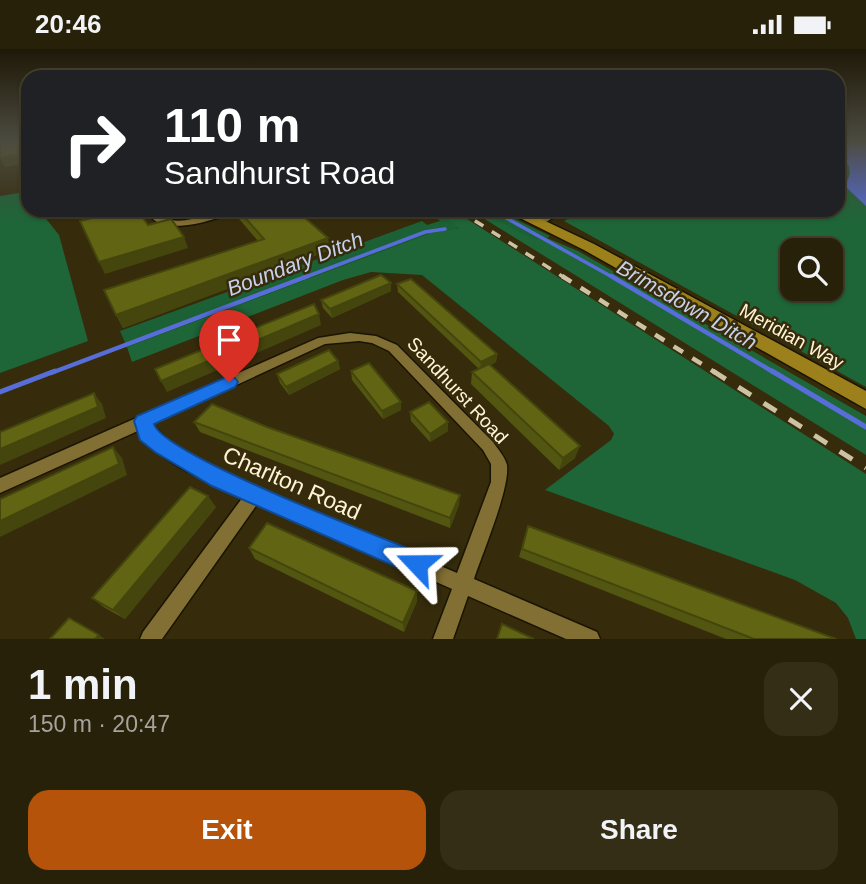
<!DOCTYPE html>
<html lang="en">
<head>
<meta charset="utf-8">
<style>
	:root { --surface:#282109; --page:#342e17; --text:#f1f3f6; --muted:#a5a39c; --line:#443e2a; --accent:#b45309 }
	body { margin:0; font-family:Arial,sans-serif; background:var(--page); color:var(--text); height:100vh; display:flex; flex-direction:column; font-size:26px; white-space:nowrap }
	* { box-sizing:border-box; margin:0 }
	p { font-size:23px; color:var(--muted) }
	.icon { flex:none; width:38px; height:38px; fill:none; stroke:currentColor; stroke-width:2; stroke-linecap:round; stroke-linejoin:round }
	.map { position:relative; height:590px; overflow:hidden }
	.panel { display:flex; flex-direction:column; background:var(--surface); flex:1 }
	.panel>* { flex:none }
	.top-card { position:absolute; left:21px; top:21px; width:824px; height:147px; border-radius:21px; box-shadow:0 2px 5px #0004,0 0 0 2px var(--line); background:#202124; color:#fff; overflow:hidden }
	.buttons { position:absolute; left:780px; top:189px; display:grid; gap:14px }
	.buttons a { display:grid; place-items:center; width:63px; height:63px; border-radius:14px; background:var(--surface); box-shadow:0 2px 5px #0004,0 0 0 2px var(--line); font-size:35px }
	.pin { position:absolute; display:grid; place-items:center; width:60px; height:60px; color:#fff; margin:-72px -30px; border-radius:50% 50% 50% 0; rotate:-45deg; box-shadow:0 0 7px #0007 }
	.pin .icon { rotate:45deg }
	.me { position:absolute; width:77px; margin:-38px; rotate:293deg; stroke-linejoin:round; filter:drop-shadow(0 0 5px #0008) }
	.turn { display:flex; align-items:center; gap:24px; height:147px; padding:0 28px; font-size:32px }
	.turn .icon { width:91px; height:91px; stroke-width:2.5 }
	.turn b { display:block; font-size:49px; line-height:60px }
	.round { display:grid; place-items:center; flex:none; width:74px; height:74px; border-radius:21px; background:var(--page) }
	.overview { display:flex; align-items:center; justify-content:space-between; height:119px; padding:0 28px }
	h1 { font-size:42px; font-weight:700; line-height:52px }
	.action { display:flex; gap:14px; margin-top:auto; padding:14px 28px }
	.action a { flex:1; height:80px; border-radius:21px; background:var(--accent); color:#fff; font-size:28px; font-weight:700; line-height:80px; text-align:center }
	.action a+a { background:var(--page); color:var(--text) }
	.status { display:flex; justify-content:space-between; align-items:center; height:49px; padding:0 35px; background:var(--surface); direction:ltr }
	.status svg { height:19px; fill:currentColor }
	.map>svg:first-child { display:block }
</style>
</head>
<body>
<div class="status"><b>20:46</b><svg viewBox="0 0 49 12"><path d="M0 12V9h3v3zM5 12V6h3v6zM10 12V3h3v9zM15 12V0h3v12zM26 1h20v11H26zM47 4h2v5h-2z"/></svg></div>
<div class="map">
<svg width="866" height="590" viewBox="0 0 866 590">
	<rect width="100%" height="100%" fill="#362c0c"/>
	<!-- green -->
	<g fill="#1e6538" fill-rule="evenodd">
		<path d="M838,91H866V338L564,172L586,161H838ZM793,201H831V240H793Z"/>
		<path d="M25,143L28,147V161H39L59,186L88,292L0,324V147Z"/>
		<path d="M432,161H453L866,425V590H856L848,569L836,554L795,531L545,441L611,391L614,385L609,377L422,226L371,223L343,231L132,313L127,298L430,184L459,179Z"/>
		<path d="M470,161H477L544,191L547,189L578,202L866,367V406Z"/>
	</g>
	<!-- forest -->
	<g fill="#1c6135">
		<path d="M477,161H497L550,187L544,191L533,190Z"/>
		<path d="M440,166L460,179L430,184L127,298L120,282L422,172L427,176L440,172L435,167Z"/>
	</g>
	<!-- water -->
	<path fill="#576dd8" d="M848,91H866V157L845,137L850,125L849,117L842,110L838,93Z"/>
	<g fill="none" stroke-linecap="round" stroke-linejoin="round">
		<!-- stream-far2 -->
		<g stroke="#576dd8" stroke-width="3.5">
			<path d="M492,161L614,229"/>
			<path d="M303,229L425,183L445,180"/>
		</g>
		<!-- stream-far1 -->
		<g stroke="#576dd8" stroke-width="4.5">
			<path d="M611,227L775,324"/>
			<path d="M51,324L308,227"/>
		</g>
		<!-- stream -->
		<g stroke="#576dd8" stroke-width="5">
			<path d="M772,322L866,378"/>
			<path d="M0,343L55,322"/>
		</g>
		<defs>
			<g id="street">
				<path d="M145,161H154C175,185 208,161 234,161C219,171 181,181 162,175C154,173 150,167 145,161Z"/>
				<path d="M556,161H566L541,176L534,174Z"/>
				<path d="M350,284L376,287L397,296L493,393C498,400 505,408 507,416C510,440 482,505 474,530L597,583L600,590H566L468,547L453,590H433L452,540L258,454L162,590H140L143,583L243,448C211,434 156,413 140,381L0,444V429L318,289ZM359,292L372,294L389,302L483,401L491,415V433L457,524L225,425L170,394L152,375L325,295Z"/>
			</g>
			<path id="primary" d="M504,161H522L594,195L866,342V360L584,201Z"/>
		</defs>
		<!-- street casing -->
		<use href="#street" stroke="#1a1403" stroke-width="3"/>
		<!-- primary casing -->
		<use href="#primary" stroke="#1a1403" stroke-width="3"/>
		<!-- street -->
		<use href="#street" fill="#826f33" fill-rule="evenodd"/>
		<!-- primary -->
		<use href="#primary" fill="#9c801b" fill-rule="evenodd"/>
		<!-- rail-far2 -->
		<path stroke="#cdc3a4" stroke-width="3.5" stroke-dasharray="10 10" stroke-linecap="butt" d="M458,161L565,229"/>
		<!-- rail-far1 -->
		<path stroke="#cdc3a4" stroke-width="4.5" stroke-dasharray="11 11" stroke-linecap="butt" d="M562,227L716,324"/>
		<!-- rail -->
		<path stroke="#cdc3a4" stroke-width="5" stroke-dasharray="15 15" stroke-linecap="butt" d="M713,322L866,419"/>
	</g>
	<!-- wall -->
	<g fill="#535610">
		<path d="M233,161H329L305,169L330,201L123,279L116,266L258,192L234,164Z"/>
		<path d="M391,234V242L332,269L323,259L321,251Z"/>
		<path d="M397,235L497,305L496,313L490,316L575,409L559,421L471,335L472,323L479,320L398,243Z"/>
		<path d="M338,312L340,320L289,346L280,334L277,325Z"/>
		<path d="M351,322L401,353V361L383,370L352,331Z"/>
		<path d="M410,363L448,373V382L430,393L411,372Z"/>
		<path d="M194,373L267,378L459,456L450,479L200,383Z"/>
		<path d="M216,458L125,570L105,559L92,549Z"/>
		<path d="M528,477L836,590H726L519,508Z"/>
		<path d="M249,499L417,542V552L404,583L255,510Z"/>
	</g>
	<!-- shaded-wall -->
	<g fill="#44460d">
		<path d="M18,91H23L25,114L5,118L0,109Z"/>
		<path d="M188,161H213L191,167Z"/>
		<path d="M296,161H329L302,170Z"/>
		<path d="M184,188L188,199L105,225L99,213Z"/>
		<path d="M328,189L330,201L123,279L116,266Z"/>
		<path d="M391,234V242L332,269L330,260Z"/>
		<path d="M319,265L321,276L167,343L161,332Z"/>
		<path d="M497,305L496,313L480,321L481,313Z"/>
		<path d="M338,312L340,320L289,346L286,338Z"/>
		<path d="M94,344L102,355L106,369L0,416V400Z"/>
		<path d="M401,353V361L383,370L382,362Z"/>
		<path d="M448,373V382L430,393V385Z"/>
		<path d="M580,397L575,409L559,421L563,409Z"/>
		<path d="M113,398L122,409L127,426L0,488V472Z"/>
		<path d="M460,446L459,456L450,479V469Z"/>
		<path d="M208,447L216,458L125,570L113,561Z"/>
		<path d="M417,542V552L404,583L403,574Z"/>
		<path d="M99,586L105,590H95Z"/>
	</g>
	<!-- building -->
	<g fill="#616413" stroke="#44460d" stroke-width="2">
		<path d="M0,91H18L19,105L0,109Z"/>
		<path d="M123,161H138L148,176L171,170L184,188L99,213L80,172Z"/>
		<path d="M238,161H297H296L328,189L116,266L104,241L264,190Z"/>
		<path d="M381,226L391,234L330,260L321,251Z"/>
		<path d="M411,230L497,305L481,313L397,235Z"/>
		<path d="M314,255L319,265L161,332L155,320Z"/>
		<path d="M329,301L338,312L286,338L277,325Z"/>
		<path d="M369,314L401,353L382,362L351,322Z"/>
		<path d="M489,315L580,397L563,409L472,323Z"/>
		<path d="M94,344L98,358L0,400V383Z"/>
		<path d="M429,353L448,373L430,385L410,363Z"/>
		<path d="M212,355L267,378L460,446L450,469L194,373Z"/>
		<path d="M113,398L119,415L0,472V450Z"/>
		<path d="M190,438L208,447L113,561L92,549Z"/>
		<path d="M267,474L417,542L403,574L249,499Z"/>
		<path d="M528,477L638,517L836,590H754L522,500Z"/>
		<path d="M69,569L99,586L95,590H50Z"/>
		<path d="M502,575L534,590H497Z"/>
	</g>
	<!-- sky -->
	<linearGradient id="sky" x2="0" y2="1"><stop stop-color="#1e1807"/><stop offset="0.53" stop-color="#4c4b40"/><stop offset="1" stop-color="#4c4b40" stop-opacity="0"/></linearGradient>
	<rect width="866" height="173" fill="url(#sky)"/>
	<!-- route -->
	<path fill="#1a73e8" stroke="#114b97" stroke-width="2" d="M229,327L235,329L238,333L235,338L154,375C163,406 385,490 425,506L429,515L425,523L417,527L212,437L155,403L140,391L134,372L137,367Z"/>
	<g text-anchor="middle" stroke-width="5" stroke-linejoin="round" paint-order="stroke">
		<!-- street labels -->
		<g font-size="19" fill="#fff5d6" stroke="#362c0c">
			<text transform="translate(792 287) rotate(29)" y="7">Meridian Way</text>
			<text transform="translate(458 341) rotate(47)" y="7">Sandhurst Road</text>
		</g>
		<!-- water labels -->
		<g font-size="21" font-style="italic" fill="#c8d1ec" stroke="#362c0c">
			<text transform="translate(295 215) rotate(-21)" y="7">Boundary Ditch</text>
			<text transform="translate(687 256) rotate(30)" y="7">Brimsdown Ditch</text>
		</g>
		<!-- near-street labels -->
		<g font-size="23" fill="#fff5d6" stroke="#362c0c">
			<text transform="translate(292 434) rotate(24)" y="8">Charlton Road</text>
		</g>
	</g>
</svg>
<div class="buttons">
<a><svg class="icon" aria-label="search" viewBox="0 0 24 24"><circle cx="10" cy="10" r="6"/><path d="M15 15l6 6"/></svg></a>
</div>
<div class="pin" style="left:229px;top:333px;background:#d93025"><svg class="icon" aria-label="arrive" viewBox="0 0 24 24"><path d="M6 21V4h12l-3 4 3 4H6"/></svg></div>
<svg class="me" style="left:417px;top:515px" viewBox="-20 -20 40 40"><path d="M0-17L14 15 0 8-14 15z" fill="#1a73e8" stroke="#fff" stroke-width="4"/></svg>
<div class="top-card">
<div class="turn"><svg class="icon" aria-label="right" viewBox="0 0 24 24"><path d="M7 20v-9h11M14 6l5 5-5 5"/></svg><div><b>110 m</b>Sandhurst Road</div></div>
</div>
</div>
<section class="panel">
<div class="overview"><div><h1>1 min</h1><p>150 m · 20:47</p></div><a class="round"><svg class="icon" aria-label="close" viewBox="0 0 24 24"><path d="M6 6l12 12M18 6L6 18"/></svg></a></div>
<div class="action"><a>Exit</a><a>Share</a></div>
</section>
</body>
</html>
